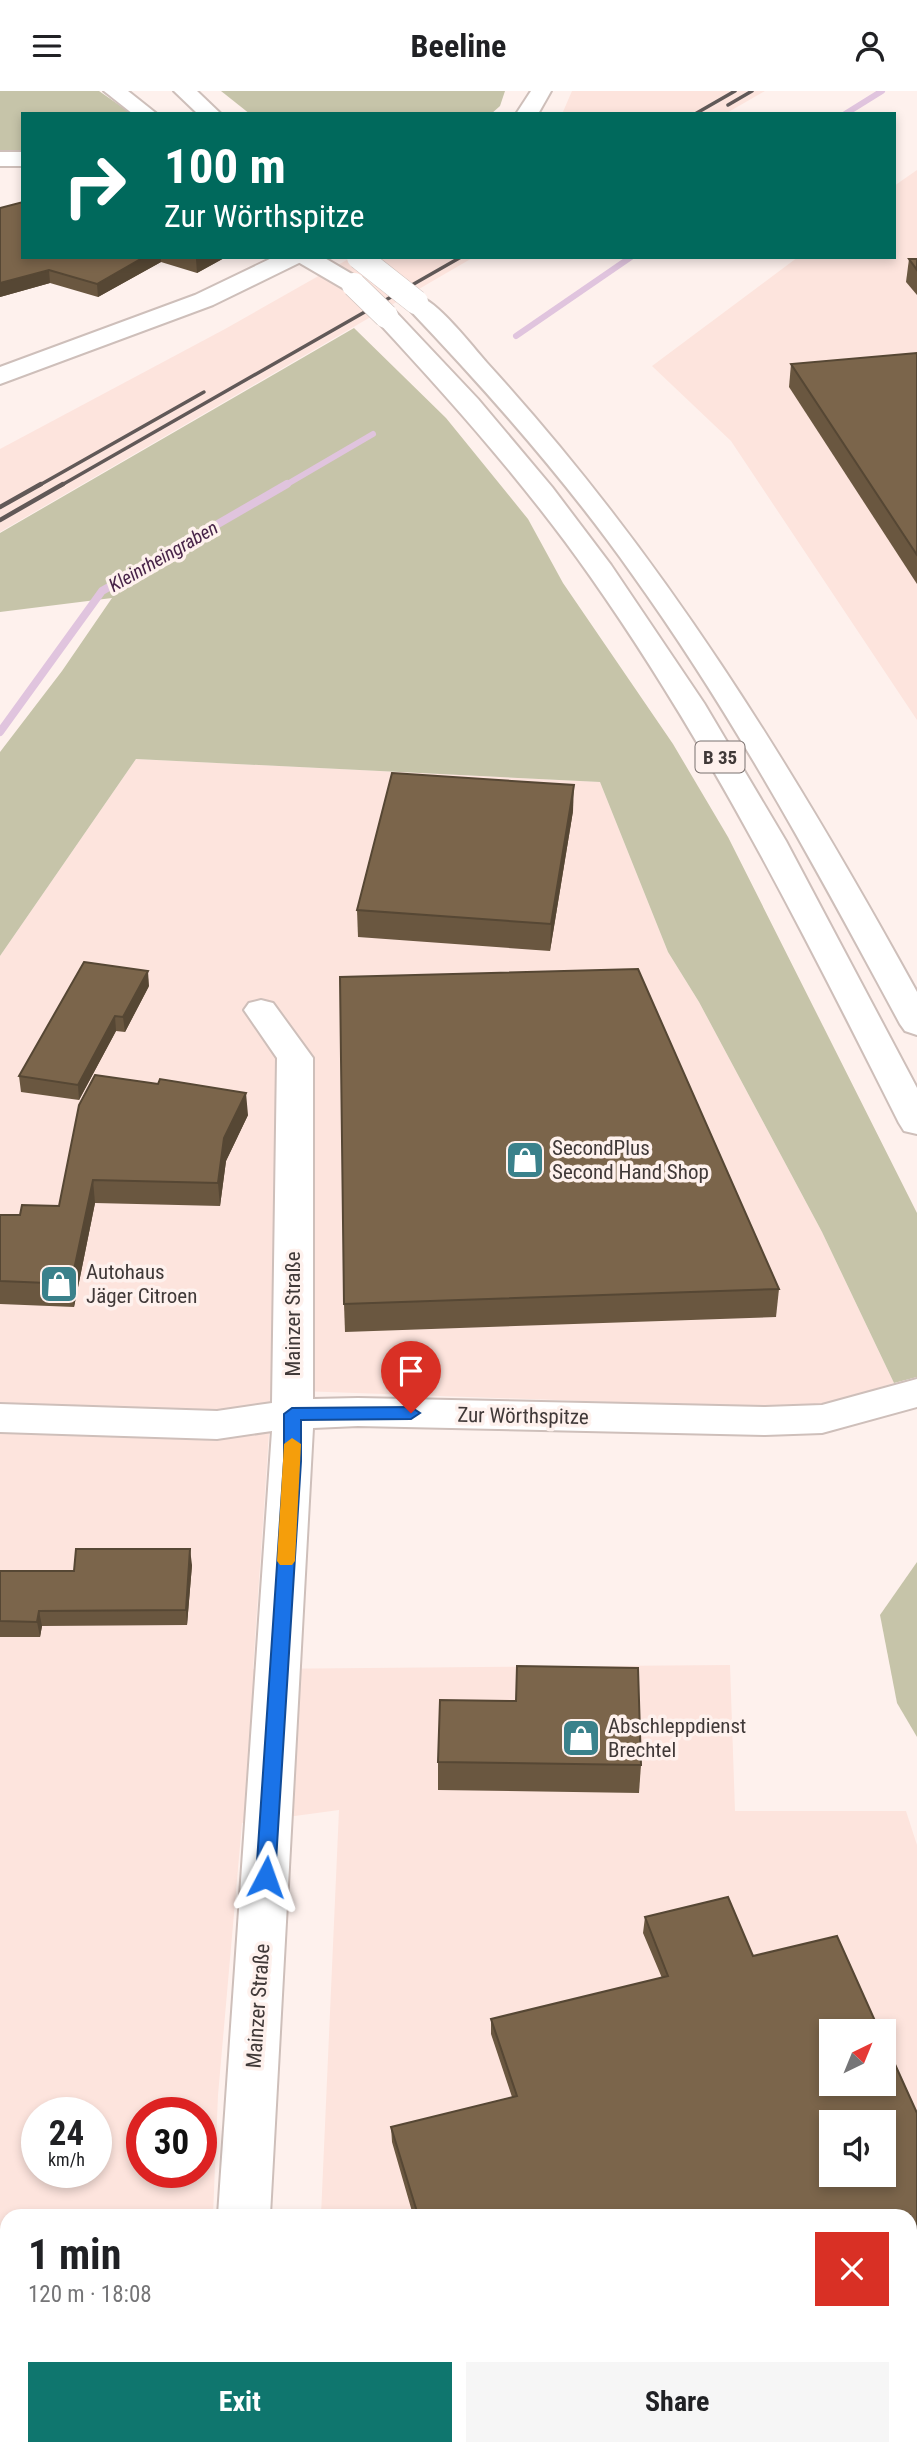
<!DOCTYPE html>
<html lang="en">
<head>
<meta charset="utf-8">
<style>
	:root { --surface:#fff; --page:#f6f6f6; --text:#202124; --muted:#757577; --accent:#0f766e }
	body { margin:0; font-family:"Roboto Condensed",sans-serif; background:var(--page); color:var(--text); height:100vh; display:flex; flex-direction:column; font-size:26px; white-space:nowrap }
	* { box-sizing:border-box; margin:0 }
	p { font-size:23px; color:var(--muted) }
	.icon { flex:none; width:38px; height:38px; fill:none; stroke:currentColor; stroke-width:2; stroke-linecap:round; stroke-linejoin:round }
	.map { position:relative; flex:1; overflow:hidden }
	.details { position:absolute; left:0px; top:2118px; width:917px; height:247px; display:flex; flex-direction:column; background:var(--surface); border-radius:21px 21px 0 0; box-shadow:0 4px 10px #0003 }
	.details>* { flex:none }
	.top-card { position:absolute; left:21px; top:21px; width:875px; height:147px; border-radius:0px; box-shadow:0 4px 10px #0003; background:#00695c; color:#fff; overflow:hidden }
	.needle { width:46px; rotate:43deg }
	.controls { position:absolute; left:819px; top:1928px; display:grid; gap:14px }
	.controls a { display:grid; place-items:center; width:77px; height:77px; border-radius:0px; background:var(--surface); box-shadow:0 4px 10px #0003; font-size:35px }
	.speed { position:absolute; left:21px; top:2006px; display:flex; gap:14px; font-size:35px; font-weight:700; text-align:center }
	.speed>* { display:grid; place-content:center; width:91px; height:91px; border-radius:50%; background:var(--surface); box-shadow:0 4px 10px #0003; line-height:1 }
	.speed small { font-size:18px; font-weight:400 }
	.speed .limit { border:10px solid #d22; background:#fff; color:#111 }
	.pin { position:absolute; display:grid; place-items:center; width:60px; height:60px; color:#fff; margin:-72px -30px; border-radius:50% 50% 50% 0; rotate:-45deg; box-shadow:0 0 7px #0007 }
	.pin .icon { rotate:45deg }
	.me { position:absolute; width:77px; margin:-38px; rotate:4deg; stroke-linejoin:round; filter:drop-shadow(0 0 5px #0008) }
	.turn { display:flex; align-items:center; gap:24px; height:147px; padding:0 28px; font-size:32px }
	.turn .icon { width:91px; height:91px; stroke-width:2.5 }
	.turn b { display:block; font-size:49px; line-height:60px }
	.round { display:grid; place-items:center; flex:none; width:74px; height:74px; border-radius:0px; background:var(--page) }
	.head { display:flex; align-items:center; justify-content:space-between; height:119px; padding:0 28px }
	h1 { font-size:42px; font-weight:700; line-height:52px }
	.button { display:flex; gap:14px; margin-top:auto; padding:14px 28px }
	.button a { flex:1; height:80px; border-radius:0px; background:var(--accent); color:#fff; font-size:28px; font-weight:700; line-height:80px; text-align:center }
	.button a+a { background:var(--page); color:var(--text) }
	header { display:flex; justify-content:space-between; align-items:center; height:91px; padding:0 28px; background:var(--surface); font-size:32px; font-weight:700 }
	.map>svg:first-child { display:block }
</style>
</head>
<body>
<header><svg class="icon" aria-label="menu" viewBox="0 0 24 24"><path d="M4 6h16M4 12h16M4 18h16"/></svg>Beeline<svg class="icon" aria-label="person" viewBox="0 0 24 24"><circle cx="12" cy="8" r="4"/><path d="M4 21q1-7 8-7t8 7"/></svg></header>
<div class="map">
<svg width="917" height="2363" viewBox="0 0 917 2363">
	<rect width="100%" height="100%" fill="#fef1ed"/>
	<!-- built -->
	<g fill="#fde4dd" fill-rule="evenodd">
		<path d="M572,0H765L725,23H562Z"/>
		<path d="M917,79V629L731,350L652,275L798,166H894V95Z"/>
		<path d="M352,166H474L0,441V358L225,238Z"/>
		<path d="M136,668L600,691L668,861L699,911L822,1141L894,1292L809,1318L272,1299L253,1578L730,1574L735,1720H906L917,1754V2363H311V2357H910V2124H321L339,1719L242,1732L218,2004L213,2124H7V2357H205V2363H0V865ZM831,1941H884V1993H831ZM37,2021H96V2081H37ZM142,2021H201V2081H142ZM831,2032H884V2084H831Z"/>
	</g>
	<!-- green -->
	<g fill="#c6c4a9">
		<path d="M0,0H99L132,23H23V65L0,64Z"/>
		<path d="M221,0H505L500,15L491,23H250Z"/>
		<path d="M354,237L446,327L528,428L563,492L673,653L728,746L917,1122V1286L894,1292L822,1141L699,911L668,861L600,691L136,668L0,865V661L62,580L112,507L0,521V442Z"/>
		<path d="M917,1471V1646L897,1612L880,1524Z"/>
	</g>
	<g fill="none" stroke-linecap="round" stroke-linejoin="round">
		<!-- stream-far1 -->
		<g stroke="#e0c4de" stroke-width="6">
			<path d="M845,23L882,0"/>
			<path d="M516,245L631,166"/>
			<path d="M284,395L373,343"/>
		</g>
		<!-- stream -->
		<path stroke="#e0c4de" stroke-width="8" d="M0,641L102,500L287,393"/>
		<defs>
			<g id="minor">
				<path d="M261,909L273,912L313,967V1308L358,1307L765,1316L822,1314L917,1288V1316L822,1342L765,1344L358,1335L313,1337L270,2124H218L272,1340L217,1348L0,1341V1313L217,1320L272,1312L277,967L244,919L249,912Z"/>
				<rect x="201" y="2357" width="56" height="6"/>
			</g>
			<g id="major">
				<path d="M531,0H551L538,23H516Z"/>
				<path d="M274,166H305L301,171L213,214L0,293V276L195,204Z"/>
			</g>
			<g id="highway">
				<path d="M104,0H128L157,23H133Z"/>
				<path d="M174,0H197L221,23H198Z"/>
				<rect x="0" y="61" width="23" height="14"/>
				<path d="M294,166H323L362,189L366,194L362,199H346L298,171Z"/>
				<path d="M416,204C437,209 472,255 488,273C662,463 793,676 917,901V944L905,940L900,933C817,779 734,625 632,483C565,388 487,300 407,216L404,211L407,206Z"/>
				<path d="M386,218L395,220L478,308L552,396L611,474L704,612L786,750L917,997V1043L904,1040L899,1032C805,845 711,657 590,485C526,394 453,312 377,230L374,225L377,220Z"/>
			</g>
		</defs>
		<!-- minor casing -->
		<use href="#minor" stroke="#cebfba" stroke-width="4"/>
		<!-- major casing -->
		<use href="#major" stroke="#cebfba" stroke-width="4"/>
		<!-- highway casing -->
		<use href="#highway" stroke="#cebfba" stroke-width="4"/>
		<!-- minor -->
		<use href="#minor" fill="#fff" fill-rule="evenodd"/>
		<!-- major -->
		<use href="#major" fill="#fff" fill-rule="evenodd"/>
		<!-- highway -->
		<use href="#highway" fill="#fff" fill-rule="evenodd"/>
		<!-- rail-far1 -->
		<g stroke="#615958" stroke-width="3.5">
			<path d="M728,14L752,0"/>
			<path d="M695,23L735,0"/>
			<path d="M38,395L204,301"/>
			<path d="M60,395L461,166"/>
		</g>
		<!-- rail -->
		<g stroke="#615958" stroke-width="4.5">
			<path d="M0,416L41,393"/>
			<path d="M0,429L63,393"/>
		</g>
		<defs>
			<g id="highway-bridge">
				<path d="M359,166L416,211"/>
				<path d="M354,194L386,225"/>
			</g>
		</defs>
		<!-- highway-bridge casing -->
		<use href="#highway-bridge" stroke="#cebfba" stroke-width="25" stroke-linecap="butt"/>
		<!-- highway-bridge -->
		<use href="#highway-bridge" stroke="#fff" stroke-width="24"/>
	</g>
	<!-- wall -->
	<g fill="#6a5740" fill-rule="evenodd">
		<path d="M0,117L23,166H226L197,182L161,171L98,206L50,192L0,206Z"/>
		<path d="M909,168H917V204L906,191Z"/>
		<path d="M917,262V493L789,296L791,273Z"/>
		<path d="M573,720L550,860L358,846L357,819Z"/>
		<path d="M149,895L125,941L116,940L79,1009L21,1001L19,985Z"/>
		<path d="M79,1014L248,1024L226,1070L220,1115L95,1112L74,1216L0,1213V1124H20L59,1115Z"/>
		<path d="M779,1198L776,1226L345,1241L344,1213Z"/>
		<path d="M192,1474L187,1534L42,1535L40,1546H0V1480H74Z"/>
		<path d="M438,1671L641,1674L639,1702L438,1699Z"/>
		<path d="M728,1806L753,1865L837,1845L880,1941H831V1993H884V1949L917,2022V2363H484L482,2357H910V2124H413L392,2051L391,2036L512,2006L491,1943V1928L662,1887L643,1842L645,1826ZM831,2032H884V2084H831Z"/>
	</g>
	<!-- shaded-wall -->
	<g fill="#564734">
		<path d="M144,166H161V171L98,206L97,193Z"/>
		<path d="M200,166H226L197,182L196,168Z"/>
		<path d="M49,179L50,192L0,206V192Z"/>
		<path d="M574,694L573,720L550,860L551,833Z"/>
		<path d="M148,880L149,895L125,941L123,926Z"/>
		<path d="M115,925L116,940L79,1009L78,994Z"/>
		<path d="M246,1002L248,1024L226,1070L220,1115L218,1092L224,1047Z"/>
		<path d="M93,1089L95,1112L74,1216L71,1193Z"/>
		<path d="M190,1458L192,1474L187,1534L186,1519Z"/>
		<path d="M39,1520L42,1535L40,1546L37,1531Z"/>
	</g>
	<!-- building -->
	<g fill="#7b654b" stroke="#564734" stroke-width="2" fill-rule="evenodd">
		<path d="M23,111V166H144L97,193L49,179L0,192V117Z"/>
		<path d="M909,168H917V179Z"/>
		<path d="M917,262V464L791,273Z"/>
		<path d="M392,682L574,694L551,833L357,819Z"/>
		<path d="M84,871L148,880L123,926L115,925L78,994L19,985Z"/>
		<path d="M638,878L779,1198L344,1213L340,886Z"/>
		<path d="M95,984L158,993L160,988L246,1002L224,1047L218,1092L93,1089L71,1193L0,1190V1124H20L22,1114L59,1115L79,1014Z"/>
		<path d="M76,1458H190L186,1519L39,1520L37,1531L0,1530V1480H74Z"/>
		<path d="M517,1575L638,1577L641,1674L438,1671L440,1609L516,1610Z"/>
		<path d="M728,1806L753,1865L837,1845L880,1941H831V1993H884V1949L917,2022V2363H488L486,2357H910V2124H418L391,2036L517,2005L491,1928L668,1885L645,1826ZM831,2032H884V2084H831Z"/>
	</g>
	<!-- route -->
	<path fill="#1a73e8" stroke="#114b97" stroke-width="2" d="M411,1316L420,1322L411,1328L301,1329V1370L275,1786L273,1792L266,1794L259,1792L256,1786L284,1370V1323L292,1317Z"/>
	<!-- slow -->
	<path fill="#f59e0b" d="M292,1347L301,1353L295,1470L292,1474H280L277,1470L284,1353Z"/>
	<!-- icons -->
	<defs>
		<symbol id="shop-square" viewBox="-11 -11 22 22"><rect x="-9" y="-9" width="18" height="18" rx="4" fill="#3a818b" stroke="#fef1ed"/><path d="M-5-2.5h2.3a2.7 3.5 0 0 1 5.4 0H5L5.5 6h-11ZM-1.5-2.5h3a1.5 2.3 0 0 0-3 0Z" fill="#fff"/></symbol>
	</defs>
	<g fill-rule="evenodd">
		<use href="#shop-square" x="503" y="1047" width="44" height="44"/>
		<use href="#shop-square" x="37" y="1171" width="44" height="44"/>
		<use href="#shop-square" x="559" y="1625" width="44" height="44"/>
	</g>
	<g text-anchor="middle" stroke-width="7" stroke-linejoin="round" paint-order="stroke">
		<!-- far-water labels -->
		<g font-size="19" font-style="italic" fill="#482448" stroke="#fef1ed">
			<text transform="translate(163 465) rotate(-30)" y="7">Kleinrheingraben</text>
		</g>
		<!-- shield labels -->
		<rect fill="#fef1ed" stroke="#79706e" stroke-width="2" x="695.5" y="650.5" width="49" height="31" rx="5"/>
		<g font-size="19" font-weight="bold" fill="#403938">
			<text x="720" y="673">B 35</text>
		</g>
		<!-- poi labels -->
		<g font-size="21" fill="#403938" stroke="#fef1ed" text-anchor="start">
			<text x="552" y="1064">SecondPlus<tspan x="552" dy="24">Second Hand Shop</tspan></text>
			<text x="86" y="1188">Autohaus<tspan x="86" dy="24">Jäger Citroen</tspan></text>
			<text x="608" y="1642">Abschleppdienst<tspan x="608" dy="24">Brechtel</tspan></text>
		</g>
		<!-- street labels -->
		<g font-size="21" fill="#403938" stroke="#fef1ed">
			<text transform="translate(293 1223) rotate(-90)" y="7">Mainzer Straße</text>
			<text transform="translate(523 1325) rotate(1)" y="7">Zur Wörthspitze</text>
			<text transform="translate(258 1915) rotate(-86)" y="7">Mainzer Straße</text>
		</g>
	</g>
</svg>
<div class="controls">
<a><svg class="needle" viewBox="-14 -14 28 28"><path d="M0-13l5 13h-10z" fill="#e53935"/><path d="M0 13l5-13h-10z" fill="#757577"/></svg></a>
<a><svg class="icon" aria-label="sound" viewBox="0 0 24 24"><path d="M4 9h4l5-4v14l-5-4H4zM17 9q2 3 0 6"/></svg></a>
</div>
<div class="speed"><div>24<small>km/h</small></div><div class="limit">30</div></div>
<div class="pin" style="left:411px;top:1322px;background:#d93025"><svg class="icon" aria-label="arrive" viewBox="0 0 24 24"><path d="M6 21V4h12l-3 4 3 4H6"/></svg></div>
<svg class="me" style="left:266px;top:1786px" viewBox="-20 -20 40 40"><path d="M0-17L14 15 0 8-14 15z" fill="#1a73e8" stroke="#fff" stroke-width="4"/></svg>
<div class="top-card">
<div class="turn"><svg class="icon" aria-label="right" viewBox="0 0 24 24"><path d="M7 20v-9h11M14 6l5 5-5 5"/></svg><div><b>100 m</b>Zur Wörthspitze</div></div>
</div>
<section class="details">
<div class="head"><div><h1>1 min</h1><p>120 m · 18:08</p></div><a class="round" style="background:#d93025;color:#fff"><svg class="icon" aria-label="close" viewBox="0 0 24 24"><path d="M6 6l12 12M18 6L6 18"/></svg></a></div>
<div class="button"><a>Exit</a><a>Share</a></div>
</section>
</div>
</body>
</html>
